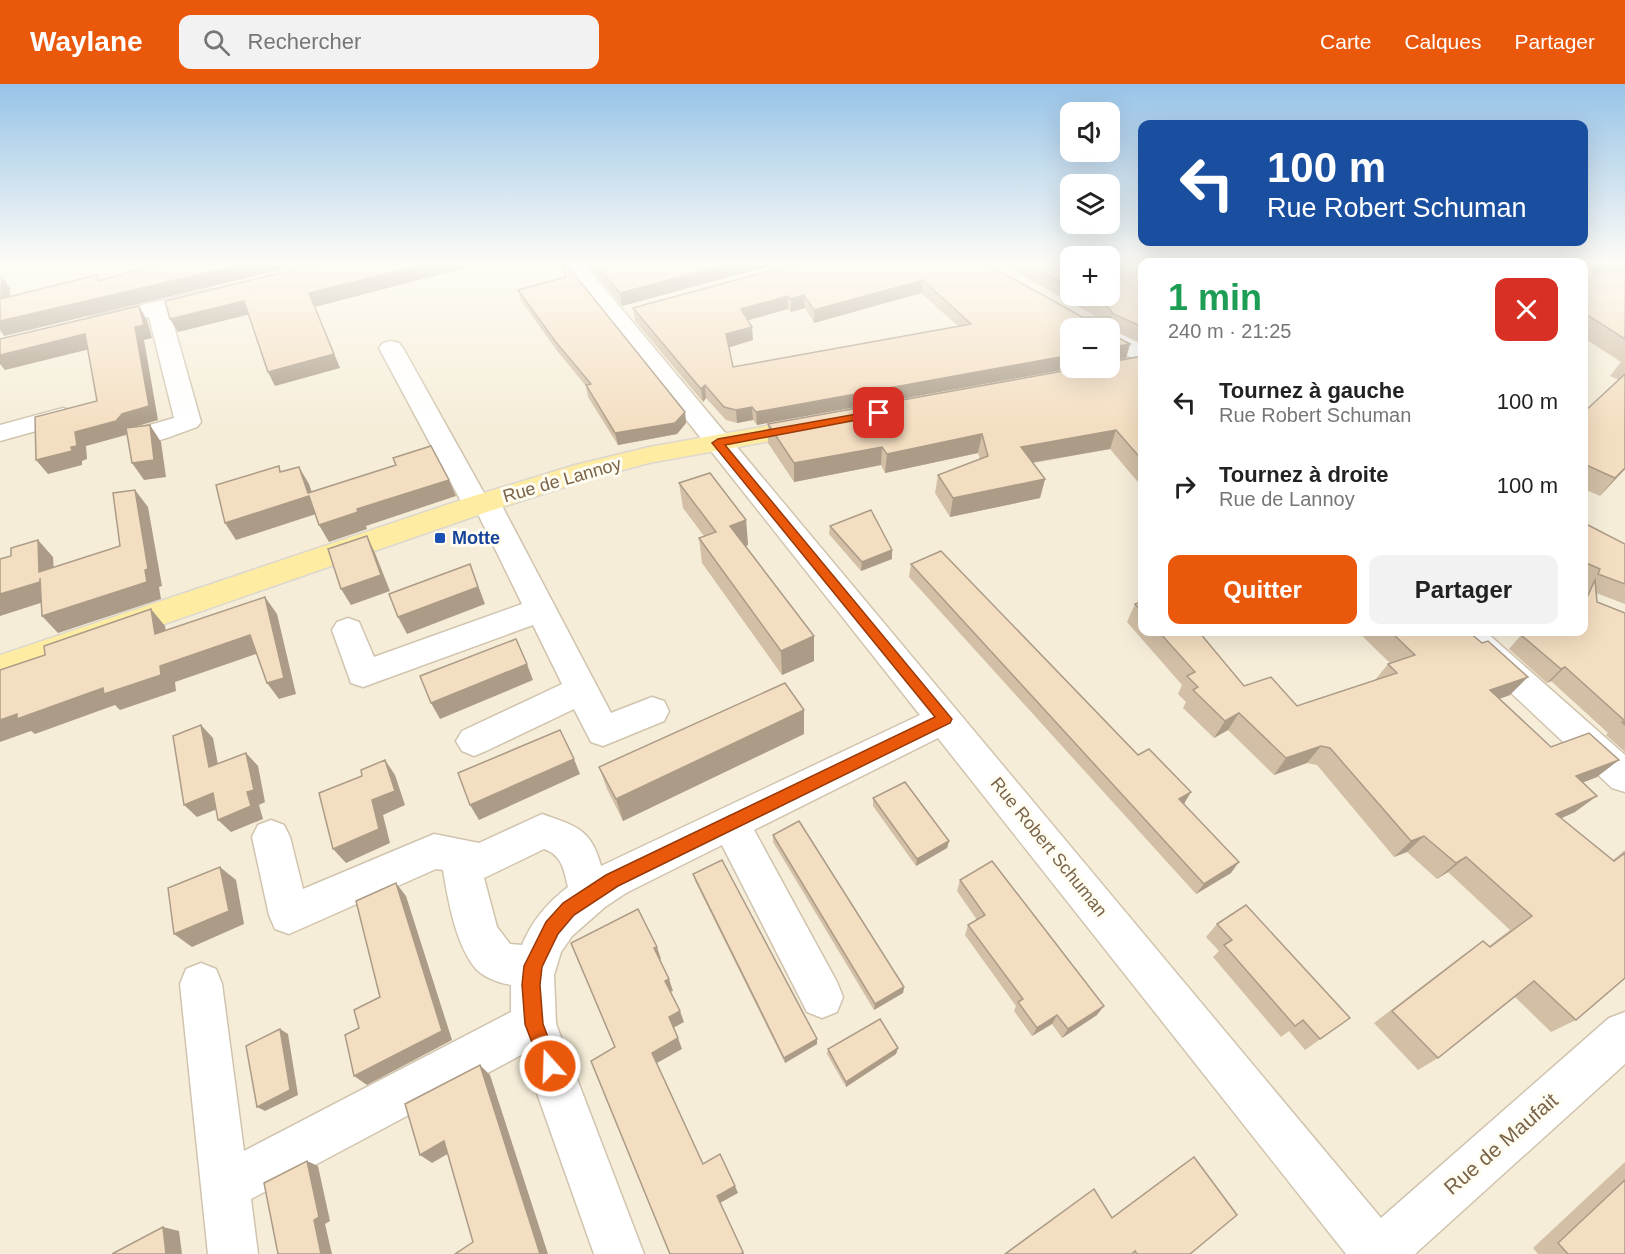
<!DOCTYPE html>
<html lang="fr">
<head>
<meta charset="utf-8">
<style>
	:root { --surface:#fff; --page:#f2f2f2; --text:#222; --muted:#767676; --accent:#ea580c }
	body { margin:0; font-family:Helvetica,sans-serif; background:var(--page); color:var(--text); height:100vh; display:flex; flex-direction:column; font-size:22px; white-space:nowrap }
	* { box-sizing:border-box; margin:0 }
	p { font-size:20px; color:var(--muted) }
	.icon { flex:none; width:33px; height:33px; fill:none; stroke:currentColor; stroke-width:2; stroke-linecap:round; stroke-linejoin:round }
	.map { position:relative; flex:1; overflow:hidden }
	.sheet { position:absolute; left:1138px; top:174px; width:450px; height:378px; display:flex; flex-direction:column; background:var(--surface); border-radius:12px; box-shadow:0 6px 24px #0002 }
	.sheet>* { flex:none }
	.guide { position:absolute; left:1138px; top:36px; width:450px; height:126px; border-radius:12px; box-shadow:0 6px 24px #0002; background:#1a4fa0; color:#fff; overflow:hidden }
	.buttons { position:absolute; left:1060px; top:18px; display:grid; gap:12px }
	.buttons a { display:grid; place-items:center; width:60px; height:60px; border-radius:12px; background:var(--surface); box-shadow:0 6px 24px #0002; font-size:30px }
	.pin { position:absolute; display:grid; place-items:center; width:51px; height:51px; color:#fff; margin:-26px; border-radius:12px; box-shadow:0 3px 9px #0006 }
	.me { position:absolute; width:66px; margin:-33px; rotate:340deg; stroke-linejoin:round; filter:drop-shadow(0 0 4px #0008) }
	.turn { display:flex; align-items:center; gap:21px; height:126px; padding:0 30px; font-size:27px }
	.turn .icon { width:78px; height:78px; stroke-width:2.5 }
	.turn b { display:block; font-size:42px; line-height:51px }
	.round { display:grid; place-items:center; flex:none; width:63px; height:63px; border-radius:12px; background:var(--page) }
	.overview { display:flex; align-items:center; justify-content:space-between; height:102px; padding:0 30px }
	h1 { font-size:36px; font-weight:800; line-height:45px; color:#1e9e55 }
	.action { display:flex; gap:12px; margin-top:auto; padding:12px 30px }
	.action a { flex:1; height:69px; border-radius:12px; background:var(--accent); color:#fff; font-size:24px; font-weight:800; line-height:69px; text-align:center }
	.action a+a { background:var(--page); color:var(--text) }
	ul { padding:0; list-style:none }
	li { display:flex; align-items:center; gap:18px; height:84px; padding:0 30px }
	li div { flex:1 }
	li b { display:block; font-size:22px }
	li em { font-style:normal }
	header { display:flex; align-items:center; gap:36px; box-sizing:border-box; height:84px; padding:0 30px; background:var(--accent); color:#fff }
	header strong { font-size:28px }
	nav { display:flex; gap:33px; margin-inline-start:auto; font-size:21px }
	.search { width:420px; height:54px; background:var(--page); display:flex; align-items:center; gap:15px; box-sizing:border-box; padding:0 21px; border-radius:12px; color:var(--muted); font-size:22px }
	.map>svg:first-child { display:block }
</style>
</head>
<body>
<header>
<strong>Waylane</strong>
<div class="search"><svg class="icon" aria-label="search" viewBox="0 0 24 24"><circle cx="10" cy="10" r="6"/><path d="M15 15l6 6"/></svg>Rechercher</div>
<nav><a>Carte</a><a>Calques</a><a>Partager</a></nav>
</header>
<div class="map">
<svg width="1625" height="1170" viewBox="0 0 1625 1170">
	<rect width="100%" height="100%" fill="#fdf9ea"/>
	<!-- residential -->
	<path fill="#f5edd8" fill-rule="evenodd" d="M0,180H1071V212H1110L1143,180V548H1584V180H1625V1170H0ZM1071,244H1110V284H1071Z"/>
	<g fill="none" stroke-linecap="round" stroke-linejoin="round">
		<defs>
			<g id="minor">
				<path d="M563,180H584L1381,1134L1609,934L1625,928V980L1415,1170H1346L938,654L754,746L837,898L843,913L837,928L822,934L807,928L722,761L626,809L605,823L572,852L561,868L554,891L556,940L644,1170H594L523,970L251,1115L258,1170H208L180,900L186,885L201,879L216,885L222,900L244,1067L511,928V901C500,899 485,894 477,886C456,863 448,816 443,786L436,785L289,850L275,845L269,831L252,753L258,741L271,736L284,741L290,753L303,805L434,750L479,759L542,730C575,742 591,744 601,782L920,631ZM544,765C562,771 564,786 568,803C547,819 532,837 522,861L510,860L497,843L484,794Z"/>
				<path d="M211,205L219,207L222,212L219,217L170,228L201,338L197,343C178,349 152,363 132,358L128,352L132,346L174,334L149,233L98,245L90,243L87,238L90,233Z"/>
				<path d="M1110,245L1143,261V278L1135,276L1110,262Z"/>
				<path d="M391,257L399,259L403,264L484,409L496,411L500,418L611,629L652,613L664,617L669,627L664,637L603,662L591,658L574,625L486,667L474,672L462,667L456,657L462,647L562,600L533,541L363,603L351,599L332,546L337,538L348,534L359,538L374,573L522,520L478,430L467,428L463,421L379,264L383,259Z"/>
				<path d="M63,324L72,327L76,332L72,337L0,357V341Z"/>
				<path d="M1450,548H1486L1625,671V708L1612,704L1455,556Z"/>
			</g>
			<path id="major" d="M811,334L820,336L824,342L820,348L649,379L593,394L487,428L0,597V571L467,414L575,381L649,363Z"/>
		</defs>
		<!-- minor casing -->
		<use href="#minor" stroke="#d1c4ae" stroke-width="3"/>
		<!-- major casing -->
		<use href="#major" stroke="#dcd7d0" stroke-width="3"/>
		<!-- minor -->
		<use href="#minor" fill="#fff" fill-rule="evenodd"/>
		<!-- major -->
		<use href="#major" fill="#fdeca2" fill-rule="evenodd"/>
	</g>
	<!-- wall -->
	<g fill="#d2bfa6" fill-rule="evenodd">
		<path d="M587,180H777L622,222Z"/>
		<path d="M987,180L1082,233H1097L1002,180H1071V212H1110L1143,180V259L1112,245L1113,251L1130,260L1126,274L1110,277V244L757,341L753,336L737,339L726,336L706,314L703,318L635,237L633,224ZM921,209L958,242L733,283L729,263L753,256L748,236L788,225L791,228L805,224L814,239Z"/>
		<path d="M1584,180H1625V184L1594,190L1596,191L1625,186V385L1600,412L1584,405V328L1619,296L1610,292L1621,278L1584,254Z"/>
		<path d="M566,193L685,328L686,339L677,350L618,361L588,313L586,302L558,268L521,217L518,206Z"/>
		<path d="M1143,272V404L1110,365L1033,379L1045,395L1040,414L950,433L935,409L938,391L980,375L978,369L885,389L881,381L794,398L768,359V340Z"/>
		<path d="M679,399L746,436L748,461L745,462L814,577L782,591L702,479L699,454L704,452L683,424Z"/>
		<path d="M1584,439L1625,460V520L1596,509L1597,518L1625,529V668L1606,651L1608,649L1551,597L1547,599L1509,565L1521,551L1584,548V508L1587,505L1585,504L1587,499L1584,498Z"/>
		<path d="M830,442L892,475L861,487L829,450Z"/>
		<path d="M911,480L1184,719L1231,789L1196,810L909,493Z"/>
		<path d="M1143,517V548H1199L1244,602L1297,622L1375,596L1388,580L1390,579L1358,548H1469L1510,611L1499,615L1551,663L1597,693L1583,698L1575,728L1561,734L1613,776L1625,766V894L1576,936L1551,948L1515,913L1438,974L1418,986L1374,939L1463,871L1483,857L1489,862L1510,846L1448,788L1437,795L1407,768L1394,773L1317,681L1307,679L1274,691L1228,646L1214,654L1183,624L1186,618L1178,610L1182,601L1127,538L1135,520Z"/>
		<path d="M804,650L623,737L607,705L599,683Z"/>
		<path d="M873,714L949,757L947,764L916,782L873,722Z"/>
		<path d="M773,751L904,903L903,909L874,926L773,758Z"/>
		<path d="M693,790L817,955V960L785,979L695,797Z"/>
		<path d="M960,796L1097,931L1062,954L1052,940L1032,952L1014,927L1016,922L965,851L968,841L977,836L957,807Z"/>
		<path d="M1217,840L1350,934L1305,966L1289,947L1281,953L1213,873L1219,867L1206,853Z"/>
		<path d="M898,964L896,970L846,1003L827,970L828,965Z"/>
		<path d="M1194,1073L1190,1170H1005L1112,1133L1182,1081Z"/>
		<path d="M1625,1078V1170H1538L1533,1164Z"/>
	</g>
	<!-- shaded-wall -->
	<g fill="#ab9b87">
		<path d="M245,180H305L4,252L0,246V237Z"/>
		<path d="M426,180H480L315,223L340,284L275,302L268,288L309,209Z"/>
		<path d="M729,180H777L622,222L620,209Z"/>
		<path d="M1591,180H1625V183L1584,192Z"/>
		<path d="M1,191L10,204L9,228L0,216Z"/>
		<path d="M923,196L921,209L814,239V226Z"/>
		<path d="M804,211L805,224L791,228V215Z"/>
		<path d="M788,212V225L742,238L741,225Z"/>
		<path d="M244,217L251,230L178,248L170,235Z"/>
		<path d="M139,222L147,236L152,254L144,256L158,336L131,344L126,351L86,362L87,375L82,377V381L48,390L36,376L71,363L75,348L122,330Z"/>
		<path d="M752,243L753,256L727,264L726,250Z"/>
		<path d="M85,250L94,264L5,286L0,280V271Z"/>
		<path d="M1130,260L1126,274L1110,277L1113,263Z"/>
		<path d="M1071,271V284H1074L757,341L756,328Z"/>
		<path d="M705,301L706,314L703,318L701,305Z"/>
		<path d="M752,323L753,336L737,339L736,326Z"/>
		<path d="M685,328L686,339L677,350L618,361L615,349Z"/>
		<path d="M150,341L161,358L166,393L144,396L132,379Z"/>
		<path d="M1116,346L1110,365L1017,381L1021,363Z"/>
		<path d="M982,350L978,369L885,389L887,370Z"/>
		<path d="M882,363L881,381L794,398V379Z"/>
		<path d="M299,383L309,400L318,426L308,409Z"/>
		<path d="M1625,384V385L1600,412L1615,394Z"/>
		<path d="M1045,395L1040,414L950,433L953,414Z"/>
		<path d="M449,396L456,412L366,442L367,445L329,458L319,441L357,425Z"/>
		<path d="M135,406L148,423L162,502L159,503L161,515L58,549L42,532L147,498Z"/>
		<path d="M309,412L319,429L236,456L225,439Z"/>
		<path d="M746,436L748,461L733,467L730,442Z"/>
		<path d="M367,452L375,469L390,507L351,521L341,505Z"/>
		<path d="M38,456L53,473L55,505L39,488Z"/>
		<path d="M892,466V475L861,487L862,478Z"/>
		<path d="M470,480L485,520L407,550L398,533Z"/>
		<path d="M40,498L56,514L0,532V510Z"/>
		<path d="M265,513L277,530L296,610L279,615L267,599Z"/>
		<path d="M151,525L165,542L169,566L155,550Z"/>
		<path d="M250,551L262,568L175,598L176,607L120,626L115,621L35,650L31,647L0,658V636Z"/>
		<path d="M814,552V577L782,591L781,567Z"/>
		<path d="M527,580L533,596L440,635L431,619Z"/>
		<path d="M1565,583L1551,597L1547,599L1561,585Z"/>
		<path d="M1528,593L1510,611L1473,624L1490,606Z"/>
		<path d="M804,626V650L623,737L616,715Z"/>
		<path d="M1239,629L1228,646L1214,654L1225,637Z"/>
		<path d="M201,641L213,654L221,696L209,683Z"/>
		<path d="M1321,662L1307,679L1274,691L1286,674Z"/>
		<path d="M246,669L258,682L265,718L259,721L263,735L231,748L218,736L247,708Z"/>
		<path d="M574,675L580,690L479,736L470,721Z"/>
		<path d="M385,676L395,691L405,721L383,731L390,759L346,779L333,765L372,716Z"/>
		<path d="M1619,676L1597,693L1556,709L1576,692Z"/>
		<path d="M1191,708L1184,720L1179,715Z"/>
		<path d="M213,709L225,722L197,733L184,721Z"/>
		<path d="M1597,712L1575,728L1535,746L1556,730Z"/>
		<path d="M1424,752L1407,768L1394,773L1411,757Z"/>
		<path d="M949,757L947,764L916,782L917,775Z"/>
		<path d="M1466,773L1448,788L1437,795L1456,779Z"/>
		<path d="M1239,778L1231,789L1196,810L1204,800Z"/>
		<path d="M220,783L236,796L244,840L192,863L174,850Z"/>
		<path d="M396,799L406,812L452,956L367,1001L354,992L442,947Z"/>
		<path d="M657,863L661,875L658,877L654,864Z"/>
		<path d="M669,895L673,907L669,908L665,897Z"/>
		<path d="M904,903L903,909L874,926L875,920Z"/>
		<path d="M1104,922L1097,931L1062,954L1068,945Z"/>
		<path d="M680,927L684,938L673,944L669,933Z"/>
		<path d="M1057,931L1052,940L1032,952L1037,944Z"/>
		<path d="M280,945L288,950L298,1011L265,1027L257,1023Z"/>
		<path d="M678,954L682,965L657,979L652,969Z"/>
		<path d="M817,955V960L785,979L784,974Z"/>
		<path d="M898,964L896,970L846,1003V998Z"/>
		<path d="M480,981L490,991L548,1170H540Z"/>
		<path d="M444,1057L456,1065L432,1079L420,1071Z"/>
		<path d="M307,1077L318,1082L330,1137L325,1140L332,1170H321L314,1136Z"/>
		<path d="M735,1102L738,1109L720,1119L744,1170H741L717,1112Z"/>
		<path d="M163,1143L179,1147L182,1170H166Z"/>
	</g>
	<!-- building -->
	<g fill="#f4dec1" stroke="#ab9b87" stroke-width="1.5" fill-rule="evenodd">
		<path d="M158,180H245L0,237V215L97,191L98,197Z"/>
		<path d="M317,180H426L309,209L334,270L268,288L244,217L170,235L165,217Z"/>
		<path d="M563,180H566L685,328L675,339L615,349L586,301L591,300L555,257L518,206L566,193Z"/>
		<path d="M595,180H729L620,209Z"/>
		<path d="M794,180H987L1082,233H1111L1113,251L1130,260L1113,263L1112,268H1110V244H1071V271L756,328L752,323L736,326L724,323L705,301L701,305L633,224ZM923,196L971,240L733,283L726,250L752,243L741,225L788,212L791,215L804,211L814,226Z"/>
		<path d="M1028,180H1071V204Z"/>
		<path d="M1110,180H1143V243L1113,230L1109,224L1086,212H1110Z"/>
		<path d="M1584,180H1594L1593,189L1596,191L1625,186V255L1584,229Z"/>
		<path d="M139,222L144,241L135,243L149,322L122,330L116,337L75,348L77,362L71,363L72,367L36,376L35,333L97,317L85,250L0,271V255Z"/>
		<path d="M1143,272V377L1116,346L1021,363L1045,395L953,414L938,391L988,372L982,350L887,370L882,363L794,379L768,340L1080,284H1110V278Z"/>
		<path d="M1625,290V384L1615,394L1584,380V328Z"/>
		<path d="M150,341L154,376L132,379L126,344Z"/>
		<path d="M431,362L449,396L357,425L358,428L319,441L309,412L225,439L216,401L279,382L280,388L299,383L308,409L396,381L393,374Z"/>
		<path d="M710,389L746,436L730,442L814,552L781,567L699,454L716,448L679,399Z"/>
		<path d="M135,406L148,485L145,486L147,498L42,532L40,494V498L0,510V475L11,472V464L38,456L39,488L120,462L113,409Z"/>
		<path d="M871,426L892,466L862,478L830,442Z"/>
		<path d="M1584,439L1625,460V500L1598,490L1600,485L1584,478Z"/>
		<path d="M367,452L381,491L341,505L328,465Z"/>
		<path d="M941,467L1138,671L1149,665L1191,708L1179,715L1239,778L1204,800L911,480Z"/>
		<path d="M470,480L478,503L398,533L389,510Z"/>
		<path d="M1595,496L1597,518L1625,529V641L1622,638L1625,637L1565,583L1561,585L1521,551L1533,548H1584V520Z"/>
		<path d="M265,513L284,594L267,599L250,551L160,582L161,591L104,610L103,604L17,635V630L0,636V586L45,571L44,562L151,525L155,550Z"/>
		<path d="M1143,517V529L1135,520Z"/>
		<path d="M1159,548H1199L1244,602L1271,593L1297,622L1397,589L1388,580L1415,571L1391,548H1469L1482,559L1488,557L1528,593L1490,606L1551,663L1589,649L1619,676L1576,692L1597,712L1556,730L1614,777L1625,769V894L1576,936L1534,897L1438,974L1392,927L1483,857L1490,863L1532,832L1466,773L1456,779L1424,752L1411,757L1330,664L1321,662L1286,674L1239,629L1225,637L1193,606L1198,603L1187,592L1195,588Z"/>
		<path d="M516,555L527,580L431,619L420,592Z"/>
		<path d="M785,599L804,626L616,715L599,683Z"/>
		<path d="M201,641L209,683L246,669L254,706L247,708L251,722L218,736L213,709L184,721L173,652Z"/>
		<path d="M560,646L574,675L470,721L458,689Z"/>
		<path d="M385,676L395,707L372,716L379,745L333,765L319,709L362,692L361,686Z"/>
		<path d="M905,698L949,757L917,775L873,714Z"/>
		<path d="M799,737L904,903L875,920L773,751Z"/>
		<path d="M722,776L817,955L784,974L693,790Z"/>
		<path d="M992,777L1104,922L1068,945L1057,931L1037,944L1018,918L1023,915L968,841L985,831L960,796Z"/>
		<path d="M220,783L229,827L174,850L168,804Z"/>
		<path d="M396,799L442,947L354,992L345,951L359,944L354,926L380,913L356,817Z"/>
		<path d="M1246,821L1350,934L1320,955L1303,936L1295,942L1224,861L1232,856L1217,840Z"/>
		<path d="M638,825L657,863L654,864L669,895L665,897L680,927L669,933L678,954L652,969L703,1080L720,1070L735,1102L717,1112L743,1168L741,1170H670L591,977L615,963L571,859Z"/>
		<path d="M880,935L898,964L846,998L828,965Z"/>
		<path d="M280,945L290,1006L257,1023L246,962Z"/>
		<path d="M480,981L540,1170H455L473,1158L444,1057L420,1071L405,1020Z"/>
		<path d="M1194,1073L1237,1131L1190,1170H1137L1135,1167L1132,1170H1005L1094,1105L1112,1134Z"/>
		<path d="M307,1077L319,1133L314,1136L321,1170H278L264,1099Z"/>
		<path d="M1625,1096V1170H1568L1558,1159Z"/>
		<path d="M163,1143L166,1170H112Z"/>
	</g>
	<!-- sky -->
	<linearGradient id="sky" x2="0" y2="1"><stop stop-color="#97c3e8"/><stop offset="0.52" stop-color="#fefcf6"/><stop offset="1" stop-color="#fefcf6" stop-opacity="0"/></linearGradient>
	<rect width="1625" height="344" fill="url(#sky)"/>
	<!-- route -->
	<path fill="#ea580c" stroke="#983908" stroke-width="1.5" d="M879,326L885,329L883,331L725,361L952,635L950,639L618,802L574,831L558,850L542,883L540,901L543,940L559,982L556,988L550,991L543,988L525,940L522,901L524,882L546,838L563,819L606,791L935,633L712,359L718,355Z"/>
	<!-- markers -->
	<rect fill="#1a4fb4" stroke="#fffcf1" stroke-width="2" x="434" y="448" width="12" height="12" rx="3"/>
	<g text-anchor="middle" stroke-width="6" stroke-linejoin="round" paint-order="stroke">
		<!-- street labels -->
		<g font-size="18" fill="#7a654b" stroke="#fffcf1">
			<text transform="translate(562 396) rotate(-16)" y="6">Rue de Lannoy</text>
			<text transform="translate(1049 763) rotate(51)" y="6">Rue Robert Schuman</text>
		</g>
		<!-- transit labels -->
		<g font-size="18" font-weight="bold" fill="#164399" stroke="#fffcf1" text-anchor="start">
			<text x="452" y="460">Motte</text>
		</g>
		<!-- near-street labels -->
		<g font-size="21" fill="#7a654b" stroke="#fffcf1">
			<text transform="translate(1501 1060) rotate(-41)" y="7">Rue de Maufait</text>
		</g>
	</g>
</svg>
<div class="buttons">
<a><svg class="icon" aria-label="sound" viewBox="0 0 24 24"><path d="M4 9h4l5-4v14l-5-4H4zM17 9q2 3 0 6"/></svg></a>
<a><svg class="icon" aria-label="layers" viewBox="0 0 24 24"><path d="M12 4l9 5-9 5-9-5zM3 14l9 5 9-5"/></svg></a>
<a>+</a>
<a>−</a>
</div>
<div class="pin" style="left:879px;top:329px;background:#d93025"><svg class="icon" aria-label="arrive" viewBox="0 0 24 24"><path d="M6 21V4h12l-3 4 3 4H6"/></svg></div>
<svg class="me" style="left:550px;top:982px" viewBox="-20 -20 40 40"><circle r="17" fill="#ea580c" stroke="#fff" stroke-width="3"/><path d="M0-11L8 9 0 5-8 9z" fill="#fff"/></svg>
<div class="guide">
<div class="turn"><svg class="icon" aria-label="left" viewBox="0 0 24 24"><path d="M17 20v-9H6M10 6l-5 5 5 5"/></svg><div><b>100 m</b>Rue Robert Schuman</div></div>
</div>
<section class="sheet">
<div class="overview"><div><h1>1 min</h1><p>240 m · 21:25</p></div><a class="round" style="background:#d93025;color:#fff"><svg class="icon" aria-label="close" viewBox="0 0 24 24"><path d="M6 6l12 12M18 6L6 18"/></svg></a></div>
<ul>
<li><svg class="icon" aria-label="left" viewBox="0 0 24 24"><path d="M17 20v-9H6M10 6l-5 5 5 5"/></svg><div><b>Tournez à gauche</b><p>Rue Robert Schuman</p></div><em>100 m</em></li>
<li><svg class="icon" aria-label="right" viewBox="0 0 24 24"><path d="M7 20v-9h11M14 6l5 5-5 5"/></svg><div><b>Tournez à droite</b><p>Rue de Lannoy</p></div><em>100 m</em></li>
</ul>
<div class="action"><a>Quitter</a><a>Partager</a></div>
</section>
</div>
</body>
</html>
